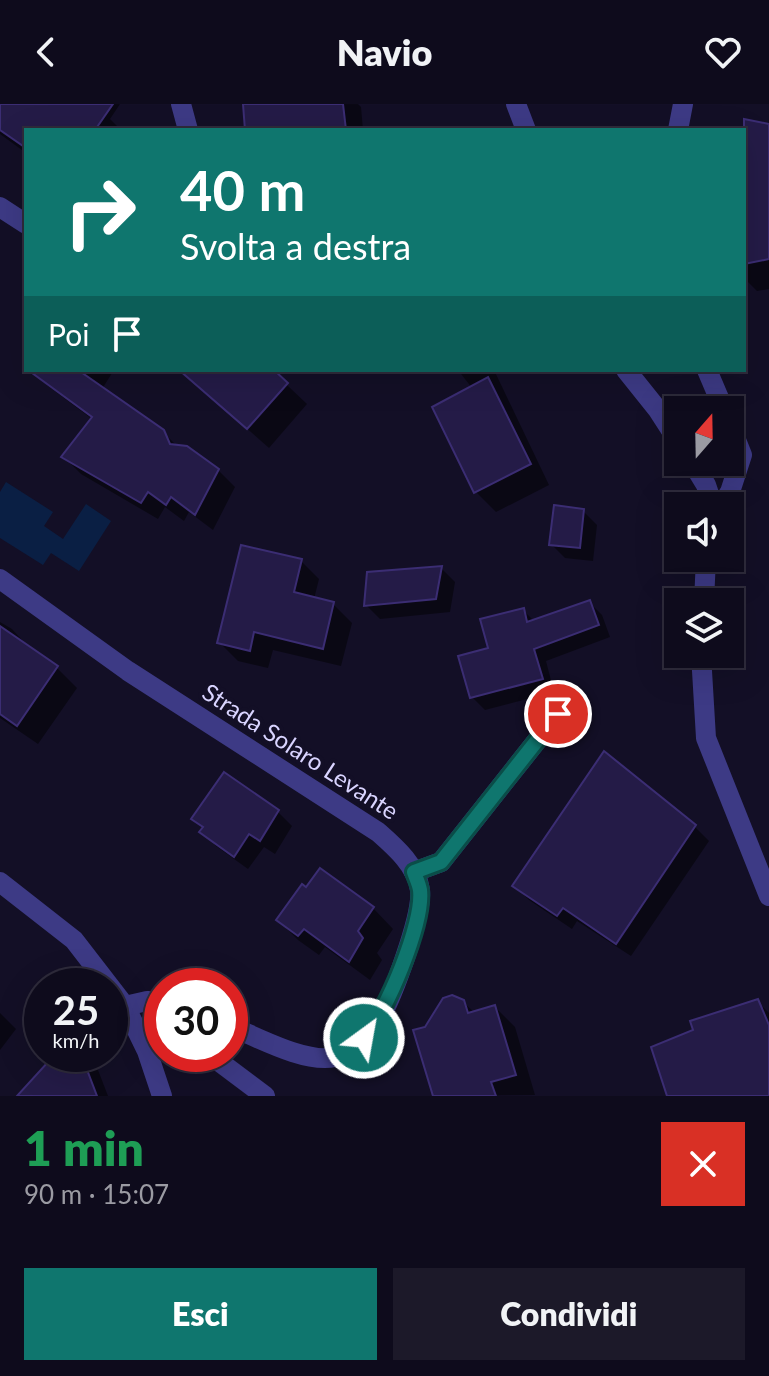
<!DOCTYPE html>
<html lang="it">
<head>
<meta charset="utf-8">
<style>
	:root { --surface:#0e0b1c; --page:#1c1929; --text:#f1f3f6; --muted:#9b9ba3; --line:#2e2b3b; --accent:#0f766e }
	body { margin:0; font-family:Lato,sans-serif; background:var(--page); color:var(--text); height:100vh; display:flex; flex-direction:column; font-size:30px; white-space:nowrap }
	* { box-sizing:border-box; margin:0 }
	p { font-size:26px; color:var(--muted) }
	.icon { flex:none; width:44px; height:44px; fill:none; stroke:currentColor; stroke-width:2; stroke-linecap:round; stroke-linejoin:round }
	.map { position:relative; height:992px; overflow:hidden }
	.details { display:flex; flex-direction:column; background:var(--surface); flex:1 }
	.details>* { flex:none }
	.hud { position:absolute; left:24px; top:24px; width:722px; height:244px; border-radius:0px; box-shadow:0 8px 32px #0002,0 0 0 2px var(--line); background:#0f766e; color:#fff; overflow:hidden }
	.needle { width:52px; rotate:20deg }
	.fabs { position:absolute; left:664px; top:292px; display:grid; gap:16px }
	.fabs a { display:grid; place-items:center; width:80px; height:80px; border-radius:0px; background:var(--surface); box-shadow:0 8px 32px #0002,0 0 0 2px var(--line); font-size:40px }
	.speed { position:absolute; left:24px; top:864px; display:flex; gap:16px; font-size:40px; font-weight:700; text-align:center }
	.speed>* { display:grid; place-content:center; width:104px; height:104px; border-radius:50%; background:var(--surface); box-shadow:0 8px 32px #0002,0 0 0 2px var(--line); line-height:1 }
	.speed small { font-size:20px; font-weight:400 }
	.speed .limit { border:12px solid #d22; background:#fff; color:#111 }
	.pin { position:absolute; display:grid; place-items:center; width:68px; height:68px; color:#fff; margin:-34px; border:4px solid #fff; border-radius:50%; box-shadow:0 2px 8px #0007 }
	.me { position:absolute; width:88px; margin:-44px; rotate:32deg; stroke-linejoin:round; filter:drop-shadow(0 0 6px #0008) }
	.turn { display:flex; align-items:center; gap:28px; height:168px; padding:0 24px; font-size:36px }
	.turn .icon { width:104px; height:104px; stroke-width:2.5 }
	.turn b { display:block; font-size:56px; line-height:68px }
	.then { display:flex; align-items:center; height:76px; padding:0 24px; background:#0003; gap:16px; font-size:30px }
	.round { display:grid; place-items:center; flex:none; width:84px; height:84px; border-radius:0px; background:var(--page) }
	.overview { display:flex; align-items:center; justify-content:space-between; height:136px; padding:0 24px }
	h1 { font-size:48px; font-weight:800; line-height:60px; color:#1e9e55 }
	.button { display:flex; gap:16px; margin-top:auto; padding:16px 24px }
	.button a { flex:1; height:92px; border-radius:0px; background:var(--accent); color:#fff; font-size:32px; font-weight:800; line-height:92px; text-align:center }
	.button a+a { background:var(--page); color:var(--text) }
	header { display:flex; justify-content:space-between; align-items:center; height:104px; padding:0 24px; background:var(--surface); font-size:36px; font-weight:800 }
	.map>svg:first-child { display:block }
</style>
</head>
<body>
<header><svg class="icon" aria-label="back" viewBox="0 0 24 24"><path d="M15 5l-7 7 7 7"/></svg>Navio<svg class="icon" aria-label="heart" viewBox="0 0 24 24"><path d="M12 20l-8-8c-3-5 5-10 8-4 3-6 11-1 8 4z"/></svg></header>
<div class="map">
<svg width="769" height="992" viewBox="0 0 769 992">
	<rect width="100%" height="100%" fill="#130f26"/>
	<!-- water -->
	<path fill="#0a1f44" d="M6,378L53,408L44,422L63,435L86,400L111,417L79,467L51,449L43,461L0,434V388Z"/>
	<!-- shadow -->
	<g fill="#0007">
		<path d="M0,0H120L110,15L121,26H26V49L0,30Z"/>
		<path d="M251,0H358L361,3L363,26H247Z"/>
		<path d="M769,22V185L757,187L744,174V32Z"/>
		<path d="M32,266H114L102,285L162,327L178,343L218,366L235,383L213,426L189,408L184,417L165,403L158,415L81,370L64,353L92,315L48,282Z"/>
		<path d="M181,266H271L307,300L269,344Z"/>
		<path d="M458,266H494L549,381L496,408L475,387L472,284Z"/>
		<path d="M583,407L597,421L593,457L565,454L551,440Z"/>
		<path d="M301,457L319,475L314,495L333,500L352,519L341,562L273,546L268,564L238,557L219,538Z"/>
		<path d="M441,464L455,478L450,508L380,515L366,501Z"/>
		<path d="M589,498L602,511L610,533L546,557L554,588L485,606L472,593L490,546L523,506L535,518Z"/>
		<path d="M0,518L12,525L31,546L57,564L77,584L38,640L0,614Z"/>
		<path d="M224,670L278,708L292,722L275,750L264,743L248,765L216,742L202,728L204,725L194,714Z"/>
		<path d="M695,723L709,737L631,852L577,817L572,825L529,796L515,782Z"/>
		<path d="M373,804L393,825L377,849L382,856L370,876L325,843L319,851L298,836L278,816Z"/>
		<path d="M463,898L475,909L495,903L515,923L535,991L435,992L426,924Z"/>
		<path d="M758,898L769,909V992H669Z"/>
		<path d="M0,909L16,925L0,946Z"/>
		<path d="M69,950H82L98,966L108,992H20Z"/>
	</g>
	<!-- building -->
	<g fill="#241b47" stroke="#3b2d73" stroke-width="2">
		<path d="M0,0H113L95,26H26V44L0,26Z"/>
		<path d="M243,0H343L346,26H245Z"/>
		<path d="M744,15L769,20V155L744,160Z"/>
		<path d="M28,266H78L164,326L170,340L187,342L219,365L195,411L171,393L166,401L148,388L141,399L61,353L92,313Z"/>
		<path d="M179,266H274L288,279L247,325Z"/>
		<path d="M488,273L531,360L474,389L432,303Z"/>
		<path d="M554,401L584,405L580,444L549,441Z"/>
		<path d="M241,441L302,455L294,488L334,498L323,545L254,528L250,547L217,539Z"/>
		<path d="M442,462L436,495L364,502L367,468Z"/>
		<path d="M590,496L599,521L534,545L543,575L470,594L458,552L488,544L480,515L524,504L527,518Z"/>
		<path d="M0,522L58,562L17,622L0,610Z"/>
		<path d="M604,647L696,721L616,840L563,804L557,812L512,782Z"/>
		<path d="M224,668L279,706L260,737L249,730L234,753L199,728L203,723L191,715Z"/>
		<path d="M320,764L374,803L358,827L363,834L349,858L304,825L298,832L276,816L302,780L306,783Z"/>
		<path d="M452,891L464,896L468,909L495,901L516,971L491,978L496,992H433L413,926L425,923L443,894Z"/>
		<path d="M758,895L769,921V992H667L651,943L693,926L690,917Z"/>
		<path d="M64,950H81L97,992H17L48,958Z"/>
	</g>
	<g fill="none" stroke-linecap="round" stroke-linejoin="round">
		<!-- minor -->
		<g stroke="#3d3a85" stroke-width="20">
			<path d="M181,0L188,26"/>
			<path d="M516,0L526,26"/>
			<path d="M678,26L683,0"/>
			<path d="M0,103L26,120"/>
			<path d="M626,266L658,306L678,337"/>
			<path d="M707,266L724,306"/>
			<path d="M692,358L706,381L713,402"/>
			<path d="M721,402L730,388L742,351L730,321"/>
			<path d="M0,475L128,567L378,728C395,743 417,762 420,786C423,811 391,898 377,919C367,934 352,949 335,953C306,960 257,933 230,922"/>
			<path d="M704,498L706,454"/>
			<path d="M701,550L706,634L769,792"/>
			<path d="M414,768L441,758L558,610"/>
			<path d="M0,778L74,836L125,902L147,947L162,992"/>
			<path d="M125,902L147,897L162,899"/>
			<path d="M209,950L265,992"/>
		</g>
	</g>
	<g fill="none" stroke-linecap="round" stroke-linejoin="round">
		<defs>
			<path id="route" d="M364,934C386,909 424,819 420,786C419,780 416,774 414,768L441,758L558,610"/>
		</defs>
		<!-- route casing -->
		<use href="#route" stroke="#0a4d48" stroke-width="20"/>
		<!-- route -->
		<use href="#route" stroke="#0f766e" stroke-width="14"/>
	</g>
	<g text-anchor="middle" stroke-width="8" stroke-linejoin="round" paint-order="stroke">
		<!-- street labels -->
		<g font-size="24" fill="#d9d4ff" stroke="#130f26">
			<text transform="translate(300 648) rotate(33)" y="8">Strada Solaro Levante</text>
		</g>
	</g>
</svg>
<div class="fabs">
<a><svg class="needle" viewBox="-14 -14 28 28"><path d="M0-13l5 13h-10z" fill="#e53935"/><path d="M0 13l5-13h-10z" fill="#9b9ba3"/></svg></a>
<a><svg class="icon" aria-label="sound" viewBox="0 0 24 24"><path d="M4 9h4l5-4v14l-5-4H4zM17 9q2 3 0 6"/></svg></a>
<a><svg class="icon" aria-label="layers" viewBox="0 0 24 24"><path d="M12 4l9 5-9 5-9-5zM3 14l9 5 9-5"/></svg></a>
</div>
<div class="speed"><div>25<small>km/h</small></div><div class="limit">30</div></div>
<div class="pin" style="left:558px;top:610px;background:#d93025"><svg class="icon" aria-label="arrive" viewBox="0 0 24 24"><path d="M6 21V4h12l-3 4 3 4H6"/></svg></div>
<svg class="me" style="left:364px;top:934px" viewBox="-20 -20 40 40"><circle r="17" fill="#0f766e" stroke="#fff" stroke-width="3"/><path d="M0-11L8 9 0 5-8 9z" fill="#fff"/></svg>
<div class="hud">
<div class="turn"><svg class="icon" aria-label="right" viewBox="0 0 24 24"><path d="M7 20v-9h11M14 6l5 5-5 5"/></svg><div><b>40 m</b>Svolta a destra</div></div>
<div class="then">Poi<svg class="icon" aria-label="arrive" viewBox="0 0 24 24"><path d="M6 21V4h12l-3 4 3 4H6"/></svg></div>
</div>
</div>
<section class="details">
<div class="overview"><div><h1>1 min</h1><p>90 m · 15:07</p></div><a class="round" style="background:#d93025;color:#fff"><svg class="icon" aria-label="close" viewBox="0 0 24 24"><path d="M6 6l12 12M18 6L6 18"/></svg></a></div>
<div class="button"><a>Esci</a><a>Condividi</a></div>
</section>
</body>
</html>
